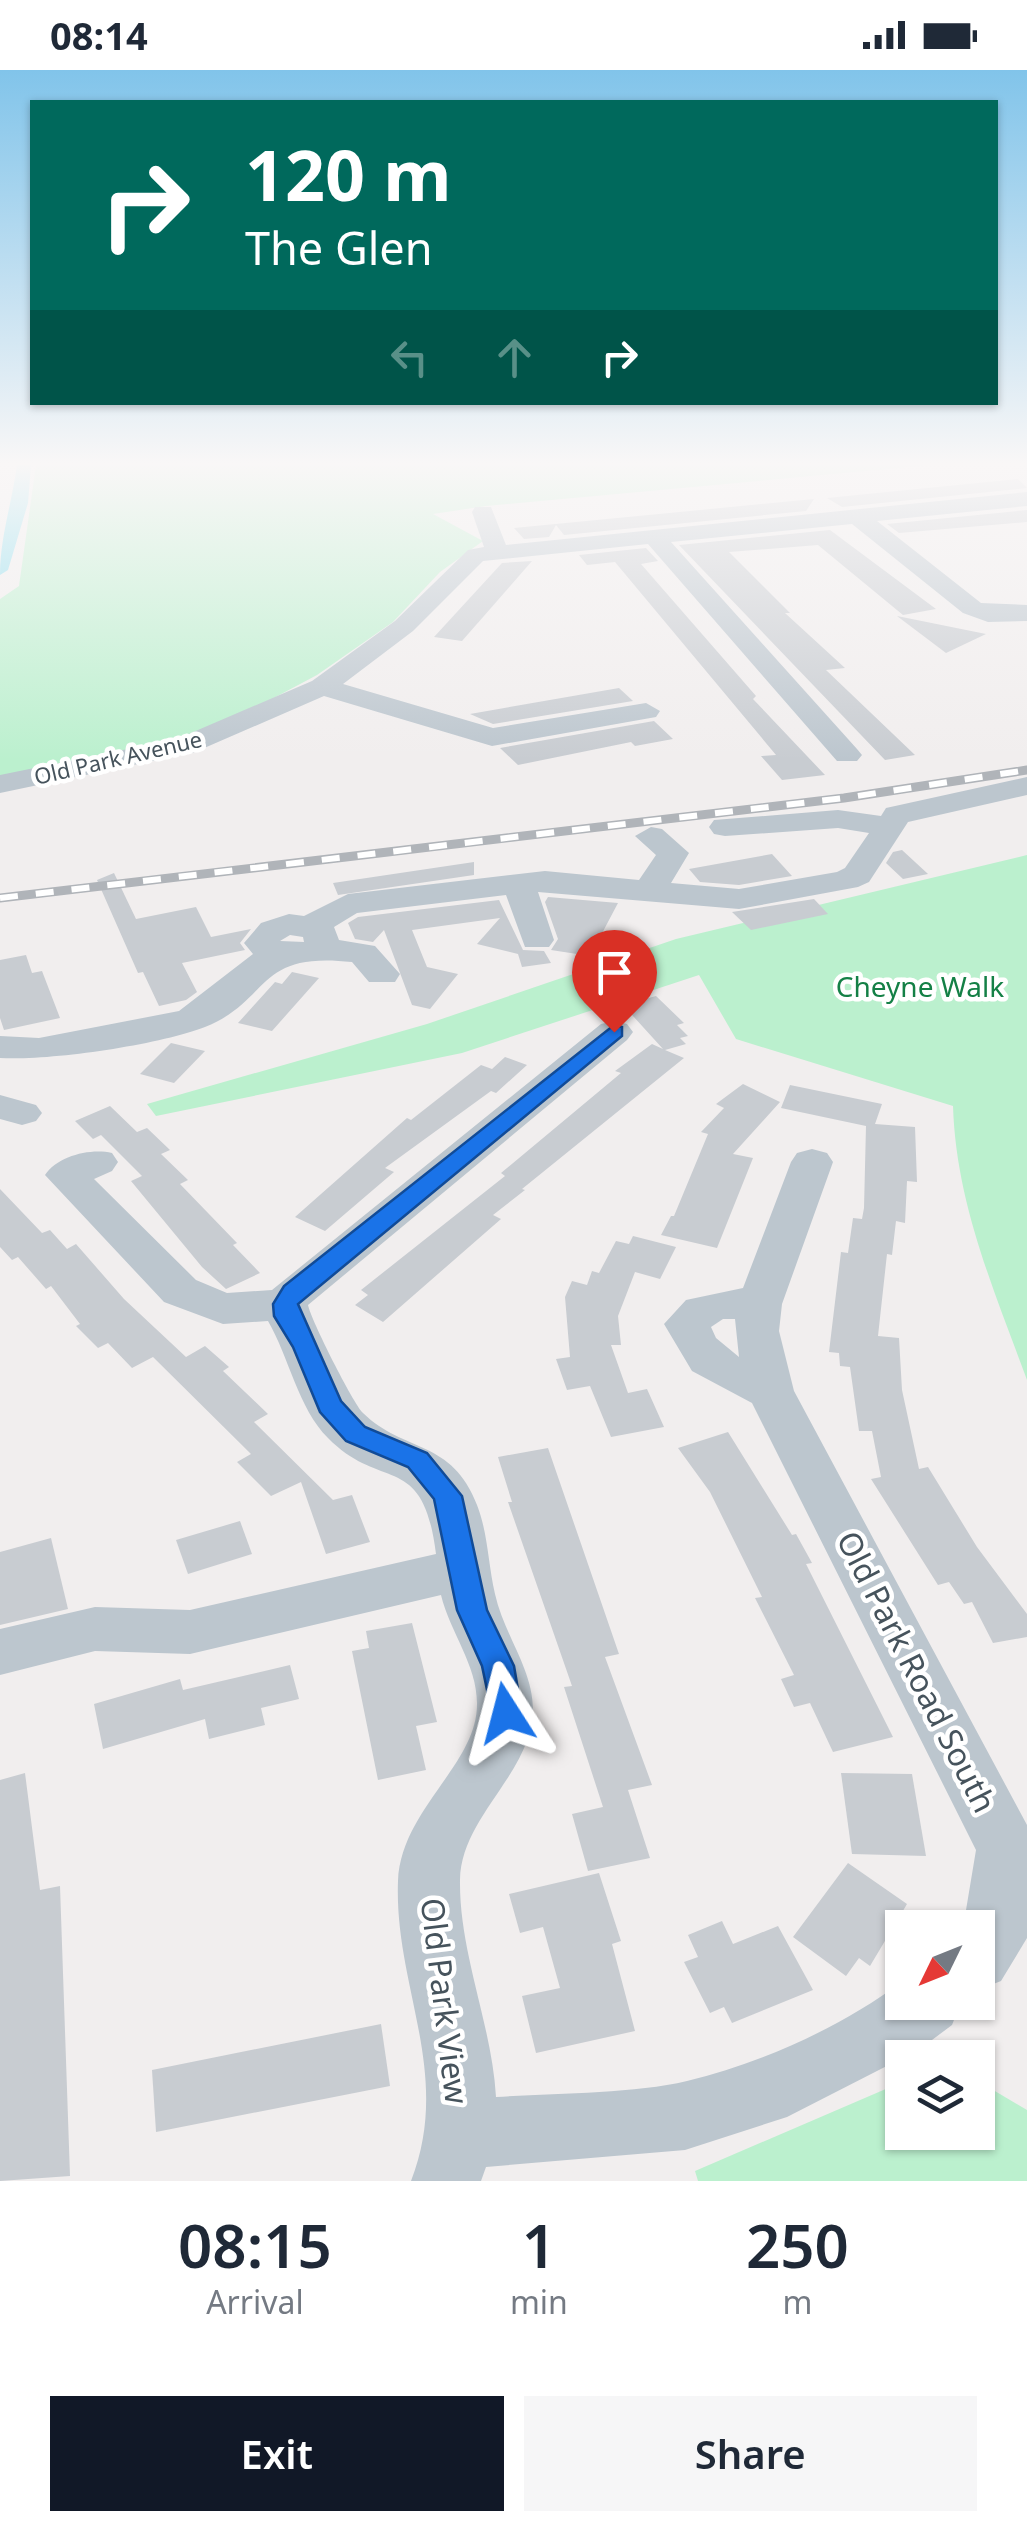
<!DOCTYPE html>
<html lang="en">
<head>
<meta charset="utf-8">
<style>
	:root { --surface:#fff; --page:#f6f6f7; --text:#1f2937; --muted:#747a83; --accent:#111827 }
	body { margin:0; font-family:"Noto Sans",sans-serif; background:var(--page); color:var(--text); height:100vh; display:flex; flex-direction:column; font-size:38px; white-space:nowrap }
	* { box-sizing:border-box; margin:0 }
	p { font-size:32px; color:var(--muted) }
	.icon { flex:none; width:55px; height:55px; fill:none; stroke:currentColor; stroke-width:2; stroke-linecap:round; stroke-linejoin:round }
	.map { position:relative; height:2111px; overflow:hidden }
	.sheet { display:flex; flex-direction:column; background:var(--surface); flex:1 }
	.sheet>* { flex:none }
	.banner { position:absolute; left:30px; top:30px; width:968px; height:305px; border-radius:0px; box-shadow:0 2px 8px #0004; background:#00695c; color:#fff; overflow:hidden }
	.needle { width:65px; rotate:227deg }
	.tools { position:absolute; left:885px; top:1840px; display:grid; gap:20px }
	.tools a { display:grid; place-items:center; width:110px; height:110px; border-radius:0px; background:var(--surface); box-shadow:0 2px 8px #0004; font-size:50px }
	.pin { position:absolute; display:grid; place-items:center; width:85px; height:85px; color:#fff; margin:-102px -42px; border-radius:50% 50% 50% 0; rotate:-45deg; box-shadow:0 0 10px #0007 }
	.pin .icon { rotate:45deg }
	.me { position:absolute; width:110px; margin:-55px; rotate:351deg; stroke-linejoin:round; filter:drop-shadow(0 0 8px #0008) }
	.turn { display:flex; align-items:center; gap:35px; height:210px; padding:0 50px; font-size:45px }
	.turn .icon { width:130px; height:130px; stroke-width:2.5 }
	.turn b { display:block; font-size:70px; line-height:85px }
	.lanes { display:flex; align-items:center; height:95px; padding:0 50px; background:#0003; justify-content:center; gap:50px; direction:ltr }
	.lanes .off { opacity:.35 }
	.eta { display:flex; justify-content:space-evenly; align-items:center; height:170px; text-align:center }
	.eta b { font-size:60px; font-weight:600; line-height:70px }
	.primary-button { display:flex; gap:20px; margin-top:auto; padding:20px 50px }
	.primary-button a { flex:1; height:115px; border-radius:0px; background:var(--accent); color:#fff; font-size:40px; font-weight:600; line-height:115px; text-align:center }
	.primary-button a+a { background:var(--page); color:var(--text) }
	.status { display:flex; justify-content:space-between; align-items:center; height:70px; padding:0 50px; background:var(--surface); direction:ltr }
	.status svg { height:28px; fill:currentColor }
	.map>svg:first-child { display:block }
</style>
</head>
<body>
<div class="status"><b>08:14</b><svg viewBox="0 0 49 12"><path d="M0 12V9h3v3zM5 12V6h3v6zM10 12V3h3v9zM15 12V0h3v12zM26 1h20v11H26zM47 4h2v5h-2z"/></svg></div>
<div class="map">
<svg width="1027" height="2111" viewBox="0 0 1027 2111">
	<rect width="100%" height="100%" fill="#f1eeee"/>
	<!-- green -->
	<g fill="#bbf0ce">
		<path d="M36,395H931L486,436L433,444L483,471L440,502L393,552L317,605L210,662L0,708V529L19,516Z"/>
		<path d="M1027,785V1310C994,1220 956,1133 953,1036L736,969L699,905L462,983L156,1046L147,1034L427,954L676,869Z"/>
		<path d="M978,2011L1027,2040V2111H698L695,2101L902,2012V2062H978Z"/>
	</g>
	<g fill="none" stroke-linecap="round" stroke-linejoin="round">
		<!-- canal -->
		<path fill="#87ddee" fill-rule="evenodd" d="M17,395H31L28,433L8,500L0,505C0,467 12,433 17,395Z"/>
	</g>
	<!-- building -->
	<g fill="#c8ccd1">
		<path d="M1018,409L1027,418L842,437L827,428Z"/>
		<path d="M814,429L806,441L564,465L556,455L549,467L524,469L514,458Z"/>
		<path d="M1027,440V452L899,463L887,454Z"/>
		<path d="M830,460L936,539L903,545L818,475L729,482L790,543H785L845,598L826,600L915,685L885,690L679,475Z"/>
		<path d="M646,478L658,491L641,494L756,626L753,629L825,705L782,710L761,686L776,685L615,492L587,495L579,485Z"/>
		<path d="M532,491L462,571L434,567L502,493Z"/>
		<path d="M897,546L986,564L946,583Z"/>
		<path d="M619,618L633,631L493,654L470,644Z"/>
		<path d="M654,651L673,669L635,676L631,672L518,695L500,678Z"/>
		<path d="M902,780L928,804L903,809L886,793L893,782Z"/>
		<path d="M772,784L792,806L739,815L700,812L689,799Z"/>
		<path d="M474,792V805L338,825L333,813Z"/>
		<path d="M114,803L136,849L196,837L211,867L251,859L240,873L245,880L182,893L197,922L186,930L159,936L143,902L138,903L97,810Z"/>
		<path d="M548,827L618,833L590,886L551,880L558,869L545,832Z"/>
		<path d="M814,829L828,844L751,860L732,842Z"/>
		<path d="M499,830L523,880L544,881L551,893L522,897L518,884L477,874L500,848L412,860L427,897L458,904L430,939L412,935L384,860L373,872L355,869L348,853L358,847Z"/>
		<path d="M26,885L32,903L42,901L60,948L4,960L0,948V890Z"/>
		<path d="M292,902L319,908L272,961L238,953L275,912L282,914Z"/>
		<path d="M656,926L684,953L677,955L688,966L680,968L686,974L665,980L684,988L522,1119L525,1120L493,1145L501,1149L383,1252L355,1235L368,1225L361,1220L505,1106L501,1103L621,1003L615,1001L652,974L663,979L623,935Z"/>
		<path d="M171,973L205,981L174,1013L140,1004Z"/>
		<path d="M505,987L527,995L496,1023L491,1021L385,1098L394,1102L325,1161L295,1147L407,1048L411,1050L481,995L492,999Z"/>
		<path d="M743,1014L780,1032L733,1084L753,1088L717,1178L661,1165L671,1146H674L708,1064L701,1062L724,1038L716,1034Z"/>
		<path d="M790,1015L882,1034L875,1054L915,1057L917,1112L907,1111L905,1153L896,1151L892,1185L887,1184L878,1266L899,1268L902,1320L919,1399L928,1397L977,1477L1027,1544V1567L993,1573L972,1532L964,1534L949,1512L938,1515L871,1409L881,1407L872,1361H859L850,1297L840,1296L839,1283L829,1282L841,1182L848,1183L853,1148L862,1149L864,1138L866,1056L781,1038Z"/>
		<path d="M110,1036L137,1062L147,1058L170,1080L161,1084L188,1110L180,1114L237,1173L233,1175L260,1203L226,1219L202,1197L131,1111L142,1106L101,1065L93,1069L75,1051Z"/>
		<path d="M0,1119L42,1163L50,1160L67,1179L76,1174L124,1229L186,1287L205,1276L229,1297L223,1301L268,1344L254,1352L333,1430L352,1425L370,1472L326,1484L301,1412L271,1426L237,1392L251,1384L153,1287L132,1298L108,1273L98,1278L76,1256L80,1254L51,1216L46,1219L18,1187L12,1190L0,1177Z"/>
		<path d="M633,1166L676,1177L660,1209L635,1202L618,1246L621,1275H611L628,1323L647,1319L664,1357L611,1367L590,1316L567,1320L556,1289L570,1287L565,1227L572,1211L587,1215L592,1201L599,1203L616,1171L629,1174Z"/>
		<path d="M728,1362L792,1465L796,1464L812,1493L806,1494L893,1667L833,1682L810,1633L794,1637L781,1609L794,1605L755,1528L762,1527L710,1422L678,1378Z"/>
		<path d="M548,1378L619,1584L605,1587L652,1715L628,1720L650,1788L588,1801L572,1744L603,1737L564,1617L572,1616L508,1432H512L498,1387Z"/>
		<path d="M240,1451L252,1484L188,1504L176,1470Z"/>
		<path d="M51,1468L68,1539L0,1555V1482Z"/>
		<path d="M412,1553L437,1652L416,1656L426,1700L378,1710L352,1581L369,1578L366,1561Z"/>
		<path d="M290,1595L299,1629L261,1638L265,1655L209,1669L205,1649L103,1679L94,1634L180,1609L183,1620Z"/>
		<path d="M25,1703L40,1820L60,1816L70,2106L0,2111V1710Z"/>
		<path d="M841,1703L912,1704L926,1786L852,1784Z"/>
		<path d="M848,1793L907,1834L870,1896L859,1888L846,1906L793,1867Z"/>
		<path d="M599,1803L621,1871L612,1874L635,1961L536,1983L522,1926L560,1918L543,1857L520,1863L509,1824Z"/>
		<path d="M722,1851L733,1874L778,1856L813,1920L732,1953L724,1937L710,1943L684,1892L698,1887L688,1865Z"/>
		<path d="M381,1954L390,2016L156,2062L152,2000Z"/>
	</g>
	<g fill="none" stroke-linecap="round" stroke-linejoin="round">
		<!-- minor -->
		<g fill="#bcc6ce" fill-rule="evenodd">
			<path d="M1027,422V436L877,451L981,533L1027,535V551L988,552L963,543L852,454L671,472L857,679L862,685L857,691H837L648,474L483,491L413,561L343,614L493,658L646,633L660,641L656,647L492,676L324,626L195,682L0,723V705L177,669L312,611L395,551L468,480L484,477L472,442L475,437H491L506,475Z"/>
			<path d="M1027,707V725L908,752L869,812L858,817L739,839L538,822L554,870L549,877H525L506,825L357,843L334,857L339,870L375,876L400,904L395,912H369L352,892C254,881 272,930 205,957C159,975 49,991 0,988V966L39,968L179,941L253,884L244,873L261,853L289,844L304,846L348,824L545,801L639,810L656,785L635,766L651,757L662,759L689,783L671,813L739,819L837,802L845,798L869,763L838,758L725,766L714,764L709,757L714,750L838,740L881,746L886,738ZM290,865L303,867L304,872L280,871Z"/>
			<path d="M614,951L627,954L633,962L627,970L308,1235C311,1250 353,1333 363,1343C404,1383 452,1369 477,1435C488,1463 488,1494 495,1524C506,1574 547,1614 528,1668C511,1718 461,1756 460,1810C459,1883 492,1955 496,2027C554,2023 632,2024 687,2011C763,1993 840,1957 902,1912V1932H961L952,1955L920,1979L787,2047L685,2080L486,2097L481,2111H411C453,2003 394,1917 398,1811C401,1739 478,1694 477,1633C477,1595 450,1562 441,1525L190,1584L95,1581L0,1605V1559L95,1537L190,1540L436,1484C423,1380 382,1423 328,1368C298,1338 289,1287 268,1251L223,1254L164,1232L45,1105C58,1086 90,1078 112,1083L118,1092L112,1101L94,1109L196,1210L227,1223L272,1220L601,954Z"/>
			<path d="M0,1025L36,1035L42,1043L36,1051L22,1055L0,1049Z"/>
			<path d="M812,1079L827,1083L833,1092L782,1234L779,1261L794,1321L1027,1755V1868L1001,1911L978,1920V1858H963L976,1780L752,1333L692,1301L664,1254L686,1230L743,1218L791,1092L797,1083ZM723,1249H735L739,1287L716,1268L711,1257Z"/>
		</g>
		<defs>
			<path id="rail" d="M0,828L844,728L1027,700"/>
		</defs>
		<!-- rail casing -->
		<use href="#rail" stroke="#b0b4b9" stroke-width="9"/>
		<!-- rail -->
		<use href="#rail" stroke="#fff" stroke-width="6" stroke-dasharray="18" stroke-linecap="butt"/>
	</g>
	<!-- sky -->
	<linearGradient id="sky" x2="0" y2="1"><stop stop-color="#81c4ea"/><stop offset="0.57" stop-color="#f9f7f7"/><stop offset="1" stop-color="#f9f7f7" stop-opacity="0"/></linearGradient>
	<rect width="1027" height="690" fill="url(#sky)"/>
	<!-- route -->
	<path fill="#1a73e8" stroke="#114b97" stroke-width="2.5" d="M614,955L622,957V966L298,1234L341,1331L365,1357L427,1383L462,1426L487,1540L514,1596L522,1643L517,1653L506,1657L494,1653L482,1596L457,1540L434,1429L408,1397L346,1371L320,1342L293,1277L274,1246L273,1234L284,1216Z"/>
	<g text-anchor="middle" stroke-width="9" stroke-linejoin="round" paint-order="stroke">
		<!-- far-street labels -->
		<g font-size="22" fill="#46535c" stroke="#fff">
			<text transform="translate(118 688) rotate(-13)" y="8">Old Park Avenue</text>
		</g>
		<!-- park labels -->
		<g font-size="28" fill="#148046" stroke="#fff">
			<text x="920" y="927">Cheyne Walk</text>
		</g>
		<!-- near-street labels -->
		<g font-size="32" fill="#46535c" stroke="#fff">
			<text transform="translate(916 1602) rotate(63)" y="11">Old Park Road South</text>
			<text transform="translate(444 1931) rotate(83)" y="11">Old Park View</text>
		</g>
	</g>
</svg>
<div class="tools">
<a><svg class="needle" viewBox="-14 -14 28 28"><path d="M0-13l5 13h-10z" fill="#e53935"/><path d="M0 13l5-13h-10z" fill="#747a83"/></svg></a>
<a><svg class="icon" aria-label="layers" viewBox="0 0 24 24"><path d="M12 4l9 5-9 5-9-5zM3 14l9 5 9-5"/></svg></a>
</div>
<div class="pin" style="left:614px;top:962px;background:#d93025"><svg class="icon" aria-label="arrive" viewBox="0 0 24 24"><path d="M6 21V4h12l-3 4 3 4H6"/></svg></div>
<svg class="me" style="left:506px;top:1643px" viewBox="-20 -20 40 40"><path d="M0-17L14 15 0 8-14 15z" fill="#1a73e8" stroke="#fff" stroke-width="4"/></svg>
<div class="banner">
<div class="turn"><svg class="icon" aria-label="right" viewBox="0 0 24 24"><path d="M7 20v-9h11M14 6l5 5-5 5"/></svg><div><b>120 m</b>The Glen</div></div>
<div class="lanes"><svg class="icon off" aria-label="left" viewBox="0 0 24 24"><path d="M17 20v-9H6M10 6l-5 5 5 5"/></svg><svg class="icon off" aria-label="ahead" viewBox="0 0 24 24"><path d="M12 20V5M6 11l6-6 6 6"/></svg><svg class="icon" aria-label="right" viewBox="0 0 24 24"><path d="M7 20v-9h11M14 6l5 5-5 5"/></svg></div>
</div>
</div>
<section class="sheet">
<div class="eta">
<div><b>08:15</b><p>Arrival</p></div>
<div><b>1</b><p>min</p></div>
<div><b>250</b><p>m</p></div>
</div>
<div class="primary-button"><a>Exit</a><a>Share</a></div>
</section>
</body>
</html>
